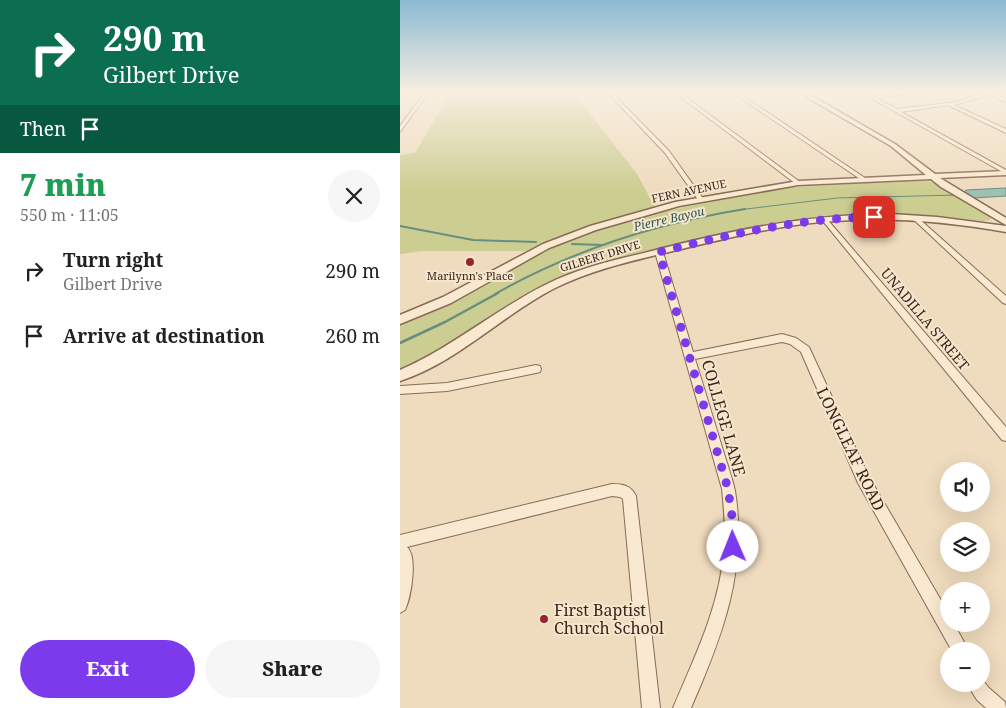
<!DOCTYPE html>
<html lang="en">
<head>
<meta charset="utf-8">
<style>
	:root { --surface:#fff; --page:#f6f6f6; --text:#222; --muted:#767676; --accent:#7c3aed }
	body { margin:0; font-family:"Noto Serif",serif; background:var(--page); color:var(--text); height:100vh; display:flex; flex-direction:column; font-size:19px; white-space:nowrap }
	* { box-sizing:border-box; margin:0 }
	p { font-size:16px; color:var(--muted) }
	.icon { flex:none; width:28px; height:28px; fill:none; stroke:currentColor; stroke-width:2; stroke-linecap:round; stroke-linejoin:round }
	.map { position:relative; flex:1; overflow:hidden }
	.panel { display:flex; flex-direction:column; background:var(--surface); width:400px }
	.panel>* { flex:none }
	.guide { background:#0b6e4f; color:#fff; overflow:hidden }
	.controls { position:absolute; left:540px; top:462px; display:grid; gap:10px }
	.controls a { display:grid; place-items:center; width:50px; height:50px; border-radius:50%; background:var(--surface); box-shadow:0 5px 20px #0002; font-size:25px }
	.pin { position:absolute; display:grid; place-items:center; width:42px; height:42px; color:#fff; margin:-21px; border-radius:10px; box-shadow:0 2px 8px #0006 }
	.me { position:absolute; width:55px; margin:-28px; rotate:359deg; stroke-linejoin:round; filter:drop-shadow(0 0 4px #0008) }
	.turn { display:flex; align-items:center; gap:18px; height:105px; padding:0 20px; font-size:22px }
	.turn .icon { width:65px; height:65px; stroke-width:2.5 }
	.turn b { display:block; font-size:35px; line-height:42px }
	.then { display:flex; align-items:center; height:48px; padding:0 20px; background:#0003; gap:10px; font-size:19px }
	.round { display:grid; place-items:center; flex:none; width:52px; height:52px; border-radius:26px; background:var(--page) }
	.summary { display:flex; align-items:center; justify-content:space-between; height:85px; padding:0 20px }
	h1 { font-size:30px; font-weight:800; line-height:38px; color:#1e9e55 }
	.action { display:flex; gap:10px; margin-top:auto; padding:10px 20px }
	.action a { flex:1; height:58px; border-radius:30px; background:var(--accent); color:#fff; font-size:20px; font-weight:800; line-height:58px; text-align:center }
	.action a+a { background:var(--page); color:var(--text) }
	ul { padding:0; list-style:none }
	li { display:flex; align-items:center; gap:15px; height:65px; padding:0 20px }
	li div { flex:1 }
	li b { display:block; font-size:19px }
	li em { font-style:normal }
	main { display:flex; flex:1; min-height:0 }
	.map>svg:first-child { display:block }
</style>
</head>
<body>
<main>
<section class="panel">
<div class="guide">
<div class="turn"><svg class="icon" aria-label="right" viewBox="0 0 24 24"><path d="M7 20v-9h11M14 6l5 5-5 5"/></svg><div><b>290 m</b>Gilbert Drive</div></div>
<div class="then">Then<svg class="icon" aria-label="arrive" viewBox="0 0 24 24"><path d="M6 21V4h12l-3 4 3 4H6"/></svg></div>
</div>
<div class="summary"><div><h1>7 min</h1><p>550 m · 11:05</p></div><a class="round"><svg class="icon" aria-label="close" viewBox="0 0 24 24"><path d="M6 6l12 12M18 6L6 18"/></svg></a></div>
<ul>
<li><svg class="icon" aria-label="right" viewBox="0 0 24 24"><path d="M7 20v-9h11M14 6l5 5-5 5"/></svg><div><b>Turn right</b><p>Gilbert Drive</p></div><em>290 m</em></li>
<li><svg class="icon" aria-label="arrive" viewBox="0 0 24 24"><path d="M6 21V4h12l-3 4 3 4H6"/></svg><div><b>Arrive at destination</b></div><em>260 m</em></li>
</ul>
<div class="action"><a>Exit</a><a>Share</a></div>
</section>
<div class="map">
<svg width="606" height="708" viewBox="0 0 606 708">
	<rect width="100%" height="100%" fill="#efdbbd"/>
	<!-- green -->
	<g fill="#cccd91">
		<path d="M51,92H173L237,174L255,207L198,223L126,251H23L0,254V155L15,153Z"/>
		<path d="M522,180L536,183L585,211L590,215V220L583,221L512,215L413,218L367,224L220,258L171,273L142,287L48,346L0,370V324L40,308L114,265L151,247L207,227L256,213L377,188Z"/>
	</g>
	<!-- water -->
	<path fill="#a1c0b4" stroke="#688e81" d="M606,188V196L574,198L563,193L566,190Z"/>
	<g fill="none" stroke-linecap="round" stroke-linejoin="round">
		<!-- stream-far2 -->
		<path stroke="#688e81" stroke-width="1" d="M338,210L437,198L558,195"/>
		<!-- stream-far1 -->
		<g stroke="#688e81" stroke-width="2">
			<path d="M0,226L73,240L136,242"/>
			<path d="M172,244L203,245"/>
			<path d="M95,294C173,250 258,223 345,209"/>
		</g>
		<!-- stream -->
		<path stroke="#688e81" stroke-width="2.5" d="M0,343L45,322L98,293"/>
		<defs>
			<g id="minor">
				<path d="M25,92H29L0,132V126Z"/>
				<path d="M207,92H211L269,151L304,200L303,201H299L265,153Z"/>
				<path d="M274,92H279L400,182V184H396Z"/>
				<path d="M332,92H337L468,180L463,181Z"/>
				<path d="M460,92H465L474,97L514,92L477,99L497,109L556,102L587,92H597L593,94L606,99V102L589,95L554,105L606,129V133L548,105L501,112L606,170V174Z"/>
				<path d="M424,217L426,218L606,427V441L602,440L422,220L420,219Z"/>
				<path d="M513,217H517L606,296V304L603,303L513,219Z"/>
				<path d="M256,250H262L263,252L293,352L382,334L396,338L409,347L468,475L549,614V624H554L569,651H552L458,483L401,352L390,344L382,342L295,359C304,388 313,417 322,447C326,461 332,476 335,491C348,570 322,637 291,708H273C295,656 319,608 324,551C326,530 324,509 322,489L255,252Z"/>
				<path d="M136,365L140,366L141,369L140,372L136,373L47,391L0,394V386L47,383Z"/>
				<path d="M212,484C222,484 231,485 236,496L260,708H242L223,499L220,497L212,496L7,547C18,556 11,598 5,610L0,613V535Z"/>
				<path d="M581,678L589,688L605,702L606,708H586L577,700L567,684H581Z"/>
			</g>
			<g id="tertiary">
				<path d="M398,92H405L495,144L535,174L606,171V175L540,178L606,218V225L541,187L531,179L398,185L279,206L196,230L149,248L51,303L0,324V315L43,297L143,244L190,226L275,202L398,181L526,175L491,146Z"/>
				<path d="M491,214L537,217L606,226V232C545,221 483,216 422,222C373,226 325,239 277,250C236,260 193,269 155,288C102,315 58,362 0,381V370C53,347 96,309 147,284C179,268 214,260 248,252C328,231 408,214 491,214Z"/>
			</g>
		</defs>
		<!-- minor casing -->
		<use href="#minor" stroke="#886b56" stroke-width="2"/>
		<!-- tertiary casing -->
		<use href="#tertiary" stroke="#886b56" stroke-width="3"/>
		<!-- minor -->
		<use href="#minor" fill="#fae9d1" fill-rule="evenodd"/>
		<!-- tertiary -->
		<use href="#tertiary" fill="#fae9d1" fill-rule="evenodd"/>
	</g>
	<!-- sky -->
	<linearGradient id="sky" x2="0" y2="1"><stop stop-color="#8bb9d3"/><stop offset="0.48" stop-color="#f8efe1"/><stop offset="1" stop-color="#f8efe1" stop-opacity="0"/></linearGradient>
	<rect width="606" height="191" fill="url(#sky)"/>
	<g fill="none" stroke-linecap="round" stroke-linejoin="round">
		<!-- route -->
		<path stroke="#7c3aed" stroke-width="9" stroke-dasharray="0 16.2" d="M333,547L332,516L328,489L259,252C331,234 401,218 474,217"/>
	</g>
	<!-- markers -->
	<g fill="#992330" stroke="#f7e6cd" stroke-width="2">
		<circle cx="70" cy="262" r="5"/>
		<circle cx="144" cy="619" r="5"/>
	</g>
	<g text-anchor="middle" stroke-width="4" stroke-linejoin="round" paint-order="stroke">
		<!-- far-street labels -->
		<g font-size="11" fill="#36261b" stroke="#f7e6cd">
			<text transform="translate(289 191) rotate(-12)" y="4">FERN AVENUE</text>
			<text transform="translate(200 256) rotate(-17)" y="4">GILBERT DRIVE</text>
		</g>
		<!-- far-poi labels -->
		<g font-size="11" fill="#36261b" stroke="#f7e6cd">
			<text x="70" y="280">Marilynn's Place</text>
		</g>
		<!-- far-water labels -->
		<g font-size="12" font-style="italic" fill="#2a5750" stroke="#f7e6cd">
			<text transform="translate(269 219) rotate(-13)" y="4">Pierre Bayou</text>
		</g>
		<!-- street labels -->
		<g font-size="14" fill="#36261b" stroke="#f7e6cd">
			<text transform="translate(525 319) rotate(50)" y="5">UNADILLA STREET</text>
		</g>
		<!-- near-street labels -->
		<g font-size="16" fill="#36261b" stroke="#f7e6cd">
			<text transform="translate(324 418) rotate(74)" y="6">COLLEGE LANE</text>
			<text transform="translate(451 449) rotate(64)" y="6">LONGLEAF ROAD</text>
		</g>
		<!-- near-poi labels -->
		<g font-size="16" fill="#36261b" stroke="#f7e6cd" text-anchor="start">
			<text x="154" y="616">First Baptist<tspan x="154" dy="18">Church School</tspan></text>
		</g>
	</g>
</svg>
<div class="controls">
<a><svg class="icon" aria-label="sound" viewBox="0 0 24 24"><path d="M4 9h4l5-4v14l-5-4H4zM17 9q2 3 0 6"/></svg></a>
<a><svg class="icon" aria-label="layers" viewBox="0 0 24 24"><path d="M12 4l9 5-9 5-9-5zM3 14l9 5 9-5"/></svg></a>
<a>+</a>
<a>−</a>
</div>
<div class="pin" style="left:474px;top:217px;background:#d93025"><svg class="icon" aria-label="arrive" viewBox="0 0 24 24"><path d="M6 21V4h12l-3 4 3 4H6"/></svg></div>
<svg class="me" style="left:333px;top:547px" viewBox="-20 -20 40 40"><circle r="19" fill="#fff"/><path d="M0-13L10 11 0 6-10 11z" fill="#7c3aed"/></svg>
</div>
</main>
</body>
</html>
